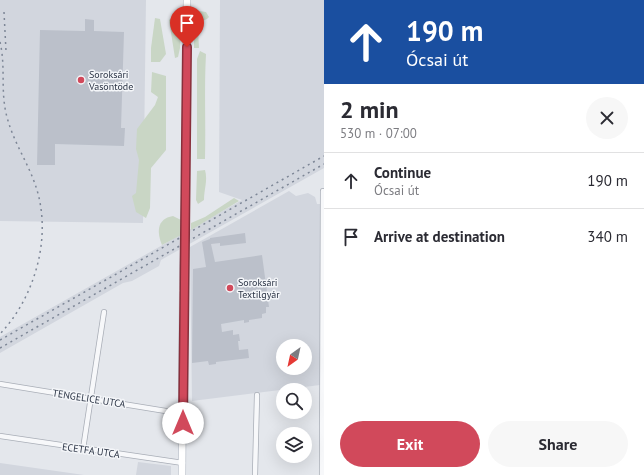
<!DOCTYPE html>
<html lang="en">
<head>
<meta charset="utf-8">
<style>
	:root { --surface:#fff; --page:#f7f7f7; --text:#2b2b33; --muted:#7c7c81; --line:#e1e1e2; --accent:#d1495b }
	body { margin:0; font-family:"PT Sans",sans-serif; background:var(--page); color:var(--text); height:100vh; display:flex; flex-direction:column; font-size:15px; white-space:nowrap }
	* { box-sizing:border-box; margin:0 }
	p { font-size:13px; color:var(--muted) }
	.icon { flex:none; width:22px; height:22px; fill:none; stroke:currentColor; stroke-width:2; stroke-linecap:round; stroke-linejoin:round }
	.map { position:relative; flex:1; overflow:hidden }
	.details { display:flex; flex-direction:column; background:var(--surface); width:320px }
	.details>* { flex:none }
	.guide { background:#1a4fa0; color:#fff; overflow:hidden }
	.needle { width:26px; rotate:213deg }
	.controls { position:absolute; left:276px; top:339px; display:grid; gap:8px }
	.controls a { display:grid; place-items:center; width:36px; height:36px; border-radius:50%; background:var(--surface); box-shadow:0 4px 16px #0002; font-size:20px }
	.pin { position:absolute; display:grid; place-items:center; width:34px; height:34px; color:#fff; margin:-41px -17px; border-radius:50% 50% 50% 0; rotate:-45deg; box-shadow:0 0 4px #0007 }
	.pin .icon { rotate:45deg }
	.me { position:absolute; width:44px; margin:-22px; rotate:0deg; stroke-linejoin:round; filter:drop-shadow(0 0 3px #0008) }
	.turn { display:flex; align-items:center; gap:14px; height:84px; padding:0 16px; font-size:18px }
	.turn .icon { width:52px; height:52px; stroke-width:2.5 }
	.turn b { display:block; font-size:28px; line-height:34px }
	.round { display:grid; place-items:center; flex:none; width:42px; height:42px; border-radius:21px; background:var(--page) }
	.headline { display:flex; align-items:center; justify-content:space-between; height:68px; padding:0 16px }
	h1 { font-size:24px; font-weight:600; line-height:30px }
	.cta { display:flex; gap:8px; margin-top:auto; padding:8px 16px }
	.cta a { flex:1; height:46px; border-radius:24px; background:var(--accent); color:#fff; font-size:16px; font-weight:600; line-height:46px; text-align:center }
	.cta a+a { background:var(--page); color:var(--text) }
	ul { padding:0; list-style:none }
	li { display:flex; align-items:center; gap:12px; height:56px; padding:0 16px; border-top:1px solid var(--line) }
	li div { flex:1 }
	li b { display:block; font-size:15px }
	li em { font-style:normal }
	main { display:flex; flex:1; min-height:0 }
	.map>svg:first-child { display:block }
</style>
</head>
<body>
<main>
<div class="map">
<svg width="324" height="475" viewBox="0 0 324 475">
	<rect width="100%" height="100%" fill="#e4e7ec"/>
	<!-- built -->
	<g fill="#d2d6de" fill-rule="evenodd">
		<path d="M0,0H146L143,223L0,221Z"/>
		<path d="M220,0H324V168L161,260L159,266L132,281L123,283L0,353V337L242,200L219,192Z"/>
		<path d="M289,191L296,196L308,193L315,197L317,204H321L320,385L192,401L190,247ZM283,346H305V368H283Z"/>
		<path d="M138,462L171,466V475H136Z"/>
		<path d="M0,463L84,475H0Z"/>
	</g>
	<!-- green -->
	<g fill="#c9d6c5">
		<path d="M199,11L206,12L209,17L207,19L202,21L198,28L199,48H194V16Z"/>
		<path d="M176,14L181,18L180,48L178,57L175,58L169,20Z"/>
		<path d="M155,18L160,19L166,54L160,62H151V48Z"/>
		<path d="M200,51L206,54C204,89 206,124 205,159H197V59Z"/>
		<path d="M152,72L166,76V150L151,168L150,208L146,218L136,212L132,196L136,193L139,160L136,149L137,129L155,105L158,97L151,92Z"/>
		<path d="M205,170C208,181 204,189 204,200L198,204L196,200L197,171Z"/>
		<path d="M234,198L239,201L191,230V223L205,217Z"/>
		<path d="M173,216L181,220V235L162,245C157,233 156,219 173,216Z"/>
	</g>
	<!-- building -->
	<g fill="#bbc0ca">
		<path d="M85,19L94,20V31L124,32L121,128H125L124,146L55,144V165H37L40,30L85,31Z"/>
		<path d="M245,233L246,243L220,246V243L211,244L215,262L262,255L269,307H266V313L262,314V318L249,320V322L244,323V320L221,324L222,332L233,330V335L239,334L240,341H238L239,350L248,349L249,358L216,362V364L209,365L208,361L192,363L193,269L206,267L202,242L210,239V238Z"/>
	</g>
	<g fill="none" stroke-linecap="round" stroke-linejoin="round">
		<defs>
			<g id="minor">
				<path d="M0,384L178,413"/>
				<path d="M0,436L183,463"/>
				<path d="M83,449L104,312"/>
				<path d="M255,475L257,395"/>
				<path d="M322,475L323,191"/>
			</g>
			<g id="primary">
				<path d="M185,195L187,0"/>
				<path d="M182,475L183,290"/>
			</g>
		</defs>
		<!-- minor casing -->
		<use href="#minor" stroke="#a9aeb7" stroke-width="6"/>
		<!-- primary casing -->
		<use href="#primary" stroke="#a3abb8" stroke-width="8"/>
		<!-- minor -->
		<use href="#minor" stroke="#f7f8fa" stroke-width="4.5"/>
		<!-- primary -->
		<use href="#primary" stroke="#fff" stroke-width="7"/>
		<!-- rail -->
		<g stroke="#7d8696" stroke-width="1.5" stroke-dasharray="2 4" stroke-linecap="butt">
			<path d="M4,12L6,51"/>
			<path d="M0,42C6,67 0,92 7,117C13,141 27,161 35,184C53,234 36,296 0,334"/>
			<path d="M0,340L324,156"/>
			<path d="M0,348L324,164"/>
		</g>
		<defs>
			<path id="primary-bridge" d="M183,290L185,195"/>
		</defs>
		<!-- primary-bridge casing -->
		<use href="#primary-bridge" stroke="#a3abb8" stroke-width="8" stroke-linecap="butt"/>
		<!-- primary-bridge -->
		<use href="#primary-bridge" stroke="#fff" stroke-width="7"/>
	</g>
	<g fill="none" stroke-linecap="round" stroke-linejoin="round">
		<defs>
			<path id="route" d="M183,423L187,47"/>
		</defs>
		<!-- route casing -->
		<use href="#route" stroke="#882f3b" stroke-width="10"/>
		<!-- route -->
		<use href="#route" stroke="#d1495b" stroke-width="7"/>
	</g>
	<!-- markers -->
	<g fill="#d1495b" stroke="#f4f6f9" stroke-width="1.5">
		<circle cx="81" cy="80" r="4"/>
		<circle cx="230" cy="288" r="4"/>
	</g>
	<g text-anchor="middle" stroke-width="3" stroke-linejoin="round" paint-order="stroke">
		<!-- poi labels -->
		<g font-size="10" fill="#2b3445" stroke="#f4f6f9" text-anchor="start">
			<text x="89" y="78">Soroksári<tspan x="89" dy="12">Vasöntöde</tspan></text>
			<text x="238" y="286">Soroksári<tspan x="238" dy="12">Textilgyár</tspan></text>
		</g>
		<!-- street labels -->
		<g font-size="10" fill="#2b3445" stroke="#f4f6f9">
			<text transform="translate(89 398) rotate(9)" y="4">TENGELICE UTCA</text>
			<text transform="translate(91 450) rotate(8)" y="4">ECETFA UTCA</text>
		</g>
	</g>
</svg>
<div class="controls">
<a><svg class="needle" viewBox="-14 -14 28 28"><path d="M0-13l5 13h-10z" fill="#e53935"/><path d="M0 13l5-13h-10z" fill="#7c7c81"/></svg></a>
<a><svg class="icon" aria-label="search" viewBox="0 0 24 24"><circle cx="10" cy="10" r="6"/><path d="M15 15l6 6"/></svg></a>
<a><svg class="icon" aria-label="layers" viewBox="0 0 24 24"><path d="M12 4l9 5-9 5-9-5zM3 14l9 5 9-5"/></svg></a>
</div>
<div class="pin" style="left:187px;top:47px;background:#d93025"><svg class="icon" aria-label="arrive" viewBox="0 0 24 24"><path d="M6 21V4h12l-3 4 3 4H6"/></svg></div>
<svg class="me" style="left:183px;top:423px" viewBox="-20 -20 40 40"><circle r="19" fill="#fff"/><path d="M0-13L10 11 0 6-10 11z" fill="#d1495b"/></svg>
</div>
<section class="details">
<div class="guide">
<div class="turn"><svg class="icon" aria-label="ahead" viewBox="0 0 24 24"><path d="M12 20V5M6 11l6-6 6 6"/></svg><div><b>190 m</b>Ócsai út</div></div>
</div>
<div class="headline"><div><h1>2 min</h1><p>530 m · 07:00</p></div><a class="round"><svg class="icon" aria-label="close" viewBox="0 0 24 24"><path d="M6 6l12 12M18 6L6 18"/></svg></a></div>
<ul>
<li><svg class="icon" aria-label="ahead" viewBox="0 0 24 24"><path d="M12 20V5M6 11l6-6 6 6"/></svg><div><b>Continue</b><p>Ócsai út</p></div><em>190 m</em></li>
<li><svg class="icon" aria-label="arrive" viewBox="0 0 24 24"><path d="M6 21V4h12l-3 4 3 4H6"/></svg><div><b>Arrive at destination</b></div><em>340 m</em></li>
</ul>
<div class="cta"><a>Exit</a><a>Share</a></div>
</section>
</main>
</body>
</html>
